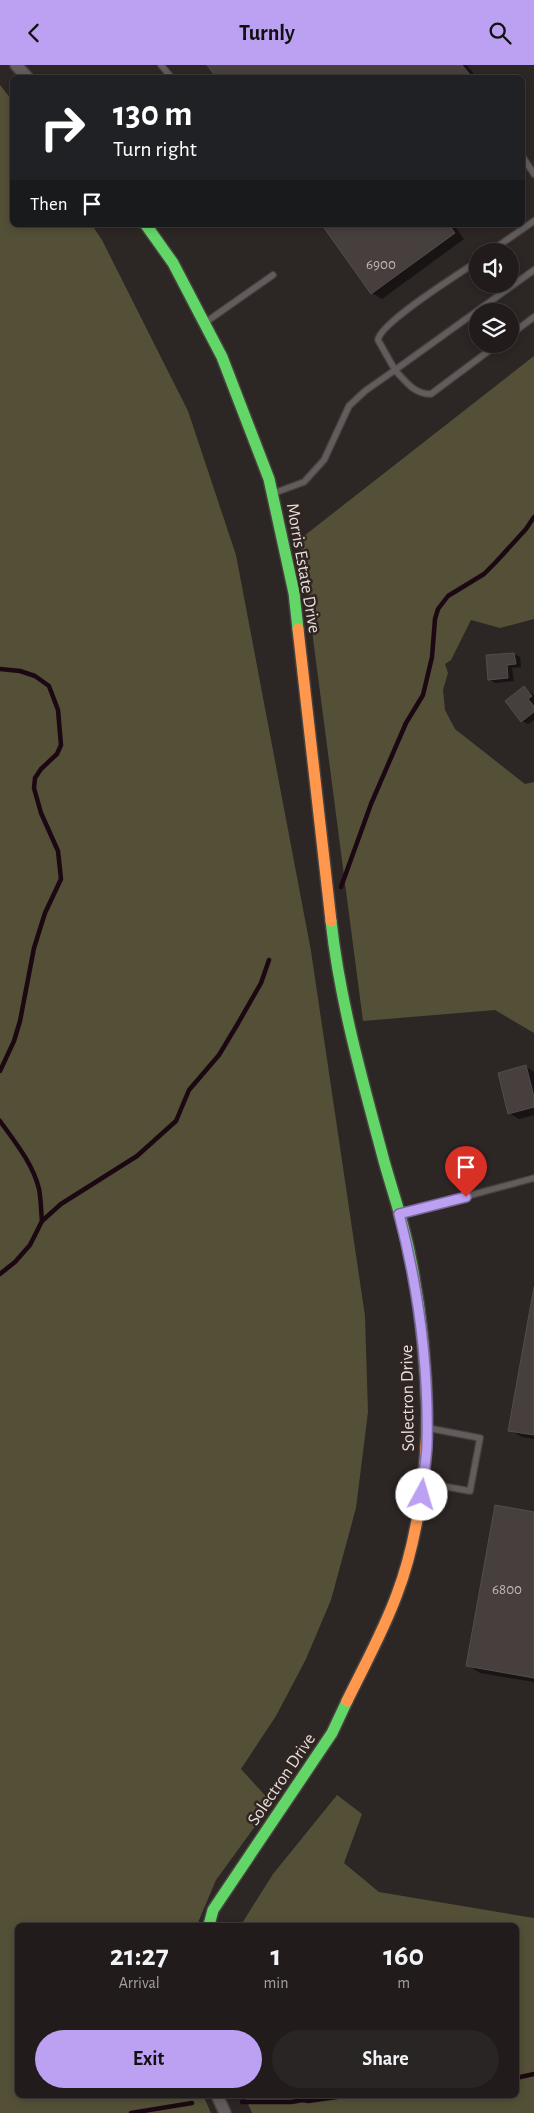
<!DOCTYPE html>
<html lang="en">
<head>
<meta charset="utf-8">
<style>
	:root { --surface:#211c1b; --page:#292524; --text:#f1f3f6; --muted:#a2a1a3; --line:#3e3a3a; --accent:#bca0f2 }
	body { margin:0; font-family:"Alegreya Sans",sans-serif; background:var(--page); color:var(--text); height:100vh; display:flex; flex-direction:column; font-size:19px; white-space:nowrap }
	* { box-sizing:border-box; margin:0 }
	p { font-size:16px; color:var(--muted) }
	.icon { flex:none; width:28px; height:28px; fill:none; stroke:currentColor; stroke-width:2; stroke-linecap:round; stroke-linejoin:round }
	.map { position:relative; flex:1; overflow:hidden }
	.drawer { position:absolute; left:15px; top:1858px; width:504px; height:175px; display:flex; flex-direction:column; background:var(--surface); border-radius:8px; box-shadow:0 2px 8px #0003,0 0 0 1px var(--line) }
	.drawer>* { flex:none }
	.guide { position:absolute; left:10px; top:10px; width:515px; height:152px; border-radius:8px; box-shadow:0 2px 8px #0003,0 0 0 1px var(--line); background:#202124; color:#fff; overflow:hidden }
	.buttons { position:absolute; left:469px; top:178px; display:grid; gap:10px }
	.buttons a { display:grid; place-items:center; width:50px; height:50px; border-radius:50%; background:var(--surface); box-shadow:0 2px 8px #0003,0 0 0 1px var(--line); font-size:25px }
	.pin { position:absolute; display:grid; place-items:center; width:42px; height:42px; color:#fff; margin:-51px -21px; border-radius:50% 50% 50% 0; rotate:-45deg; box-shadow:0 0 5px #0007 }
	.pin .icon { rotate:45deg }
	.me { position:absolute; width:55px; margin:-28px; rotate:6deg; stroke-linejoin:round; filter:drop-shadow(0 0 4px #0008) }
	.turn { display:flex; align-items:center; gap:18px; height:105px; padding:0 20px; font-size:22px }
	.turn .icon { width:65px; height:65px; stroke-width:2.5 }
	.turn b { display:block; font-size:35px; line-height:42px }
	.then { display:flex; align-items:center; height:48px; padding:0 20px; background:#0003; gap:10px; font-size:19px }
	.eta { display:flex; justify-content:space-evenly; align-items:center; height:85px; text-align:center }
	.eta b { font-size:30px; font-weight:600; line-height:35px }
	.primary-button { display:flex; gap:10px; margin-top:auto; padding:10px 20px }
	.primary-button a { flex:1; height:58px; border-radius:30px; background:var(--accent); color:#111; font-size:20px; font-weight:600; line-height:58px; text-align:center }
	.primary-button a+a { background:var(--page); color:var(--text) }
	header { display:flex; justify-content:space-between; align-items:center; height:65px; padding:0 20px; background:var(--accent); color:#111; font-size:22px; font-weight:600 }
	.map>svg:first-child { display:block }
</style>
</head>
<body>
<header><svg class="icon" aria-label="back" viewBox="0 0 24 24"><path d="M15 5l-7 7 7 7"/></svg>Turnly<svg class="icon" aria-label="search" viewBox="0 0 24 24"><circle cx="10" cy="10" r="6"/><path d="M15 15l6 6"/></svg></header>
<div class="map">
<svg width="534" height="2048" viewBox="0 0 534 2048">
	<rect width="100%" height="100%" fill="#2c2624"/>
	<!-- forest -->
	<g fill="#544f37">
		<path d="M0,20L12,35V160H92L102,175L188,346L236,490L311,886L365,1251L368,1347L356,1443L331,1535L306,1594L276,1651L241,1704L272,1738L216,1815L197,1860H18V2030H203L211,2048H0Z"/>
		<path d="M534,291V554L500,563L471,555L451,595L445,599L448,608L443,625L445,645L455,664L525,719L534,717V968L495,945L363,956L300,474Z"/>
		<path d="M337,1730L362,1749L344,1798L379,1827L534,1853V2048H252L244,2030H516V1860H241L273,1809Z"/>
	</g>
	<!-- shadow -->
	<g fill="#0007">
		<path d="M208,0H467L476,12H217Z"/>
		<path d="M323,160H454L464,174L382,234L372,228Z"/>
		<path d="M514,589L520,592L521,602L512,603L514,616L495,618L489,614L487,591Z"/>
		<path d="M524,622L534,630V655L528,659L522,656Z"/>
		<path d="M526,1002L534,1007V1050L519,1054L509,1048Z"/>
		<path d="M534,1229V1374L522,1372L510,1365Z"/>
		<path d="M534,1449V1617L480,1608L468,1600Z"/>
	</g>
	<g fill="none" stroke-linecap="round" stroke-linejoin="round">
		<!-- stream -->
		<g stroke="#1b0813" stroke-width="4.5">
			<path d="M0,604L20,606L35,611L49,621L58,645L61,680L57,689L41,704L35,713L34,723L41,748L58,786L61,814L45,848L34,883L20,956L14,976L0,1006"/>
			<path d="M341,822L371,739L406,658L423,630L432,592L435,554L438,544L448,531L484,509L495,498L526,464L534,452"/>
			<path d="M0,1056C15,1077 33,1099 39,1124C41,1134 41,1146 42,1156"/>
			<path d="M0,1209L15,1197L30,1180L42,1156L61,1139L137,1091L176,1056L189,1025L219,990L237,960L261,918L269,895"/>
			<path d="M516,2013L534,2009"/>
			<path d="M242,2037H291L303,2035L308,2036L351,2030"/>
			<path d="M131,2048L192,2038"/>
		</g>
	</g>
	<!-- building -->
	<g fill="#473e3e" stroke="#524e4d">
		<path d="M207,0H462L471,11L216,12Z"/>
		<path d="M322,160H449L455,168L371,229Z"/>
		<path d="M514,588L516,599L507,600L508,613L488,615L486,590Z"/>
		<path d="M524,621L532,631L528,634L534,641V647L521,657L505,636Z"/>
		<path d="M526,1000L534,1032V1042L508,1049L498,1008Z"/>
		<path d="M534,1222V1370L508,1366Z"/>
		<path d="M495,1440L534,1447V1613L466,1601Z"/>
	</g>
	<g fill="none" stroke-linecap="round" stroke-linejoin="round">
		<defs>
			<g id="lane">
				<path d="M161,0L171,12"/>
				<path d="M522,91L534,109"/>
				<path d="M491,186L534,156"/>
				<path d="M206,257L273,210"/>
				<path d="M510,270L534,252"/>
				<path d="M498,279L431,329C414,329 406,317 395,305L534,205"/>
				<path d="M274,428L304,417L324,395L349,341L365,326L395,305L378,275C380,258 460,208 478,196"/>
				<path d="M401,1149L534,1113"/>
				<path d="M425,1418L470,1426L480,1373L428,1363"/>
			</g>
			<g id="street">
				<path d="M16,0L27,12"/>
				<path d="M217,2030L225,2048"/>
			</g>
			<g id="fast">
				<path d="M146,160L173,198L222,292L269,414L294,528L298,564"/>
				<path d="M331,856C340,938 363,1017 384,1096C393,1128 404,1159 410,1191C421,1244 426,1295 427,1349"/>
				<path d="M209,1860L213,1845L332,1668L347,1636"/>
			</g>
			<g id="slow">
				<path d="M298,564L331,856"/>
				<path d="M347,1636C364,1601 384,1565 397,1529C417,1477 427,1405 427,1349"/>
			</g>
		</defs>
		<!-- lane casing -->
		<use href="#lane" stroke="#47413f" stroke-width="8"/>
		<!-- street casing -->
		<use href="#street" stroke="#47413f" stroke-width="14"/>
		<!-- fast casing -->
		<use href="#fast" stroke="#47413f" stroke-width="14"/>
		<!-- slow casing -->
		<use href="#slow" stroke="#47413f" stroke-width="14"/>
		<!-- lane -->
		<use href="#lane" stroke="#625d5c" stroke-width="5.5"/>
		<!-- street -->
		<use href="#street" stroke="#625d5c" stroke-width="11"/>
		<!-- fast -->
		<use href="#fast" stroke="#63d668" stroke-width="11"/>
		<!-- slow -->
		<use href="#slow" stroke="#ff974d" stroke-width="11"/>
	</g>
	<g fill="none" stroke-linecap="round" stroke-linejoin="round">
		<defs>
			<path id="route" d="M422,1430C423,1414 426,1397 427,1381C429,1302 419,1226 399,1149L466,1132"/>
		</defs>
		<!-- route casing -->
		<use href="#route" stroke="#7a689d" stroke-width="12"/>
		<!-- route -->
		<use href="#route" stroke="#bca0f2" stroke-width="9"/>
	</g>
	<g text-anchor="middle" stroke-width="5" stroke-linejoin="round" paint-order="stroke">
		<!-- number labels -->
		<g font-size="15" fill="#bfb7b5">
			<text x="381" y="204">6900</text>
			<text x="507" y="1529">6800</text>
		</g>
		<!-- street labels -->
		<g font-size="18" fill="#e7dfdd" stroke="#302521">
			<text transform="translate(304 503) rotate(80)" y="6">Morris Estate Drive</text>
			<text transform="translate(407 1333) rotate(-91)" y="6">Solectron Drive</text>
			<text transform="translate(281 1714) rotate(-56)" y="6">Solectron Drive</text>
		</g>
	</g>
</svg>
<div class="buttons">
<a><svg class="icon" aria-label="sound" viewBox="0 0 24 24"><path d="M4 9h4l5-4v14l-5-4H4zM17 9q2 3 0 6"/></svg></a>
<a><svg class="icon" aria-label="layers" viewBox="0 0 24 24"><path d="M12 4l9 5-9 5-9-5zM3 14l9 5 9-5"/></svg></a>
</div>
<div class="pin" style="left:466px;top:1132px;background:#d93025"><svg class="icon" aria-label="arrive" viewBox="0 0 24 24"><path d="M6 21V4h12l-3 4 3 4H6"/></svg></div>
<svg class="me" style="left:422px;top:1430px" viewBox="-20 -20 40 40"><circle r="19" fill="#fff"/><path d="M0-13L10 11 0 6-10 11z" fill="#bca0f2"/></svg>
<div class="guide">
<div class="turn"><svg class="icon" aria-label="right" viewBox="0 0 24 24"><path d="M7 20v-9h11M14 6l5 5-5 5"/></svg><div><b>130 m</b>Turn right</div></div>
<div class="then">Then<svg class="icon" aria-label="arrive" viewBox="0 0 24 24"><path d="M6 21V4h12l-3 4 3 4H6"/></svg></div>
</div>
<section class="drawer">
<div class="eta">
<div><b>21:27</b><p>Arrival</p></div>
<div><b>1</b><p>min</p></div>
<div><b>160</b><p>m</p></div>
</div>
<div class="primary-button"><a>Exit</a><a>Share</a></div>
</section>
</div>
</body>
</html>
